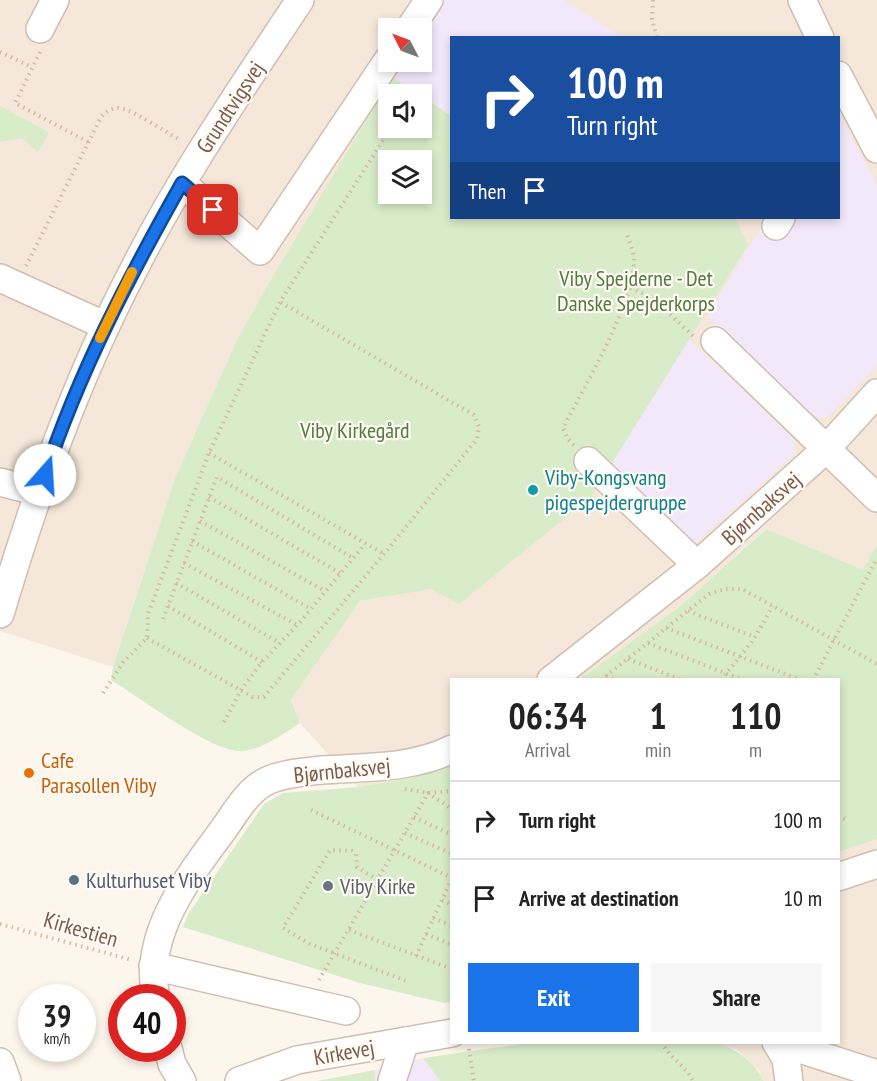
<!DOCTYPE html>
<html lang="en">
<head>
<meta charset="utf-8">
<style>
	:root { --surface:#fff; --page:#f6f6f6; --text:#222; --muted:#767676; --line:#e0e0e0; --accent:#1a73e8 }
	body { margin:0; font-family:"PT Sans Narrow",sans-serif; background:var(--page); color:var(--text); height:100vh; display:flex; flex-direction:column; font-size:22px; white-space:nowrap }
	* { box-sizing:border-box; margin:0 }
	p { font-size:20px; color:var(--muted) }
	.icon { flex:none; width:33px; height:33px; fill:none; stroke:currentColor; stroke-width:2; stroke-linecap:round; stroke-linejoin:round }
	.map { position:relative; flex:1; overflow:hidden }
	.panel { position:absolute; left:450px; top:678px; width:390px; height:366px; display:flex; flex-direction:column; background:var(--surface); border-radius:0px; box-shadow:0 3px 9px #0003 }
	.panel>* { flex:none }
	.hud { position:absolute; left:450px; top:36px; width:390px; height:183px; border-radius:0px; box-shadow:0 3px 9px #0003; background:#1a4fa0; color:#fff; overflow:hidden }
	.needle { width:39px; rotate:312deg }
	.tools { position:absolute; left:378px; top:18px; display:grid; gap:12px }
	.tools a { display:grid; place-items:center; width:54px; height:54px; border-radius:0px; background:var(--surface); box-shadow:0 3px 9px #0003; font-size:30px }
	.speed { position:absolute; left:18px; top:984px; display:flex; gap:12px; font-size:30px; font-weight:700; text-align:center }
	.speed>* { display:grid; place-content:center; width:78px; height:78px; border-radius:50%; background:var(--surface); box-shadow:0 3px 9px #0003; line-height:1 }
	.speed small { font-size:15px; font-weight:400 }
	.speed .limit { border:9px solid #d22; background:#fff; color:#111 }
	.pin { position:absolute; display:grid; place-items:center; width:51px; height:51px; color:#fff; margin:-26px; border-radius:12px; box-shadow:0 3px 9px #0006 }
	.me { position:absolute; width:66px; margin:-33px; rotate:19deg; stroke-linejoin:round; filter:drop-shadow(0 0 4px #0008) }
	.turn { display:flex; align-items:center; gap:21px; height:126px; padding:0 18px; font-size:27px }
	.turn .icon { width:78px; height:78px; stroke-width:2.5 }
	.turn b { display:block; font-size:42px; line-height:51px }
	.then { display:flex; align-items:center; height:57px; padding:0 18px; background:#0003; gap:12px; font-size:22px }
	.eta { display:flex; justify-content:space-evenly; align-items:center; height:102px; text-align:center }
	.eta b { font-size:36px; font-weight:700; line-height:42px }
	.action { display:flex; gap:12px; margin-top:auto; padding:12px 18px }
	.action a { flex:1; height:69px; border-radius:0px; background:var(--accent); color:#fff; font-size:24px; font-weight:700; line-height:69px; text-align:center }
	.action a+a { background:var(--page); color:var(--text) }
	ul { padding:0; list-style:none }
	li { display:flex; align-items:center; gap:18px; height:78px; padding:0 18px; border-top:2px solid var(--line) }
	li div { flex:1 }
	li b { display:block; font-size:22px }
	li em { font-style:normal }
	.map>svg:first-child { display:block }
</style>
</head>
<body>
<div class="map">
<svg width="877" height="1081" viewBox="0 0 877 1081">
	<rect width="100%" height="100%" fill="#fdf6ec"/>
	<!-- residential -->
	<g fill="#f5e8da" fill-rule="evenodd">
		<path d="M0,0H877V544L863,571L765,529L679,607L580,679L452,680L451,766L411,778L358,787L300,723L291,700L360,601L431,588L593,218H838V38H452L451,116L422,96V94L392,78L267,286L237,340L175,478L113,667L0,631ZM388,28H422V62H388Z"/>
		<path d="M877,839V1081H764L759,1070L737,1050L720,1043L838,1042L839,852Z"/>
	</g>
	<!-- education -->
	<g fill="#f3e8fa">
		<path d="M444,0H564L621,37L452,38L451,116L422,96V94L392,77L403,62H422V34Z"/>
		<path d="M839,115L877,185V366L828,417L813,418L707,316L767,218H838Z"/>
		<path d="M689,339L792,437L796,453L690,548L607,471Z"/>
		<path d="M423,1058L440,1081H375V1070Z"/>
	</g>
	<!-- green -->
	<g fill="#d8ecc9" fill-rule="evenodd">
		<path d="M392,77L419,94H388V128H422V96L451,116L452,218H735L748,245L591,497L459,604L431,589L360,601L291,700L300,723C285,733 257,753 238,751C208,749 139,697 111,680L113,667L175,478L237,340L267,286ZM388,160H422V194H388Z"/>
		<path d="M0,106L49,132L38,152L22,138L0,142Z"/>
		<path d="M766,529L863,570L877,544V839L839,852L838,680L580,679L679,607Z"/>
		<path d="M451,766V1002L444,1003L360,983L183,927L189,913L264,804L283,793L358,787L411,778Z"/>
		<path d="M527,1043H720C738,1051 755,1062 764,1081H440L423,1058Z"/>
		<path d="M375,1070V1081H317Z"/>
	</g>
	<g fill="none" stroke-linecap="round" stroke-linejoin="round">
		<defs>
			<g id="minor">
				<path d="M802,0L820,38"/>
				<path d="M410,28L429,0"/>
				<path d="M40,29L55,0"/>
				<path d="M838,75L877,149"/>
				<path d="M182,183L260,251L388,60"/>
				<path d="M776,226L781,218"/>
				<path d="M0,278L106,326"/>
				<path d="M715,341L877,498"/>
				<path d="M588,461L697,565"/>
				<path d="M0,482L39,492"/>
				<path d="M0,614C35,496 76,380 133,271C181,176 242,88 300,0"/>
				<path d="M551,680L697,565L826,449L877,393"/>
				<path d="M838,877L877,864"/>
				<path d="M153,966L346,1011"/>
				<path d="M156,998C142,935 189,876 223,830C236,812 248,789 269,780C286,773 304,772 322,770C365,767 412,769 452,749"/>
				<path d="M776,1042L786,1059L789,1081"/>
				<path d="M778,1042L877,1074"/>
				<path d="M168,1048L172,1064L182,1081"/>
				<path d="M0,1062L7,1081"/>
				<path d="M239,1081L297,1060L452,1033"/>
				<path d="M392,1081L405,1041"/>
			</g>
		</defs>
		<!-- minor casing -->
		<use href="#minor" stroke="#d1beb0" stroke-width="30"/>
		<!-- path -->
		<g stroke="#d9b8a5" stroke-width="4" stroke-dasharray="1.5 4.5" stroke-linecap="butt">
			<path d="M653,0L652,19L657,38"/>
			<path d="M0,52L32,67"/>
			<path d="M40,52L15,103L88,142"/>
			<path d="M26,266L101,117C106,112 111,108 118,108C131,108 167,133 180,140"/>
			<path d="M631,287L656,301L693,336"/>
			<path d="M574,445L567,438L563,428C583,389 636,300 634,259C633,250 629,240 626,232"/>
			<path d="M209,453L384,554"/>
			<path d="M209,497L340,573"/>
			<path d="M200,521L325,591"/>
			<path d="M192,541L311,609"/>
			<path d="M184,563L297,625"/>
			<path d="M176,583L280,643"/>
			<path d="M168,606L262,662"/>
			<path d="M688,611L755,637"/>
			<path d="M163,619L217,477L353,558"/>
			<path d="M666,628L801,680"/>
			<path d="M147,638L253,697H264L384,554L477,439L479,427L474,415L280,302"/>
			<path d="M648,643L743,680"/>
			<path d="M628,659L681,680"/>
			<path d="M606,676L617,680"/>
			<path d="M601,680L709,594L725,589H742L877,664"/>
			<path d="M721,680L754,639L773,606"/>
			<path d="M813,680L877,558"/>
			<path d="M103,693L124,661L147,638L148,614L209,453L280,302L391,128"/>
			<path d="M224,722L241,690L262,662L301,621L365,544"/>
			<path d="M405,789L428,793L452,791"/>
			<path d="M311,810L452,878"/>
			<path d="M838,816L845,819"/>
			<path d="M414,817L452,835"/>
			<path d="M405,833L452,854"/>
			<path d="M378,880L357,867L356,854L352,851L330,850L283,928L310,944L409,982"/>
			<path d="M442,900L452,905"/>
			<path d="M433,918L452,926"/>
			<path d="M0,924L132,960"/>
			<path d="M349,930L452,969"/>
			<path d="M426,934L452,945"/>
			<path d="M416,956L452,878"/>
			<path d="M319,980L428,793L452,809"/>
			<path d="M661,1042C670,1058 686,1066 693,1081"/>
			<path d="M469,1049L474,1081"/>
		</g>
		<!-- minor -->
		<use href="#minor" stroke="#fff" stroke-width="27"/>
	</g>
	<g fill="none" stroke-linecap="round" stroke-linejoin="round">
		<defs>
			<path id="route" d="M45,475C79,372 129,277 182,183L213,210"/>
		</defs>
		<!-- route casing -->
		<use href="#route" stroke="#114b97" stroke-width="15"/>
		<!-- route -->
		<use href="#route" stroke="#1a73e8" stroke-width="10"/>
		<!-- slow -->
		<path stroke="#f59e0b" stroke-width="10" d="M100,338L132,272"/>
	</g>
	<!-- markers -->
	<circle fill="#0f9aa8" stroke="#fffaf3" stroke-width="2" cx="533" cy="490" r="6"/>
	<circle fill="#e8710a" stroke="#fffaf3" stroke-width="2" cx="29" cy="773" r="6"/>
	<circle fill="#5c6f8a" stroke="#fffaf3" stroke-width="2" cx="74" cy="880" r="6"/>
	<circle fill="#6b7280" stroke="#fffaf3" stroke-width="2" cx="328" cy="886" r="6"/>
	<g text-anchor="middle" stroke-width="4.5" stroke-linejoin="round" paint-order="stroke">
		<!-- street labels -->
		<g font-size="22" fill="#7a5c4d" stroke="#fffaf3">
			<text transform="translate(230 107) rotate(-57)" y="8">Grundtvigsvej</text>
			<text transform="translate(761 508) rotate(-42)" y="8">Bjørnbaksvej</text>
			<text transform="translate(342 770) rotate(-6)" y="8">Bjørnbaksvej</text>
			<text transform="translate(81 929) rotate(16)" y="8">Kirkestien</text>
			<text transform="translate(344 1052) rotate(-10)" y="8">Kirkevej</text>
		</g>
		<!-- park labels -->
		<g font-size="22" fill="#537a41" stroke="#fffaf3">
			<text x="636" y="286">Viby Spejderne - Det<tspan x="636" dy="25">Danske Spejderkorps</tspan></text>
			<text x="355" y="438">Viby Kirkegård</text>
		</g>
		<!-- culture labels -->
		<g font-size="22" fill="#0d838f" stroke="#fffaf3" text-anchor="start">
			<text x="545" y="485">Viby-Kongsvang<tspan x="545" dy="25">pigespejdergruppe</tspan></text>
		</g>
		<!-- food labels -->
		<g font-size="22" fill="#c56008" stroke="#fffaf3" text-anchor="start">
			<text x="41" y="768">Cafe<tspan x="41" dy="25">Parasollen Viby</tspan></text>
		</g>
		<!-- service labels -->
		<g font-size="22" fill="#4e5e75" stroke="#fffaf3" text-anchor="start">
			<text x="86" y="888">Kulturhuset Viby</text>
		</g>
		<!-- worship labels -->
		<g font-size="22" fill="#5b616d" stroke="#fffaf3" text-anchor="start">
			<text x="340" y="894">Viby Kirke</text>
		</g>
	</g>
</svg>
<div class="tools">
<a><svg class="needle" viewBox="-14 -14 28 28"><path d="M0-13l5 13h-10z" fill="#e53935"/><path d="M0 13l5-13h-10z" fill="#767676"/></svg></a>
<a><svg class="icon" aria-label="sound" viewBox="0 0 24 24"><path d="M4 9h4l5-4v14l-5-4H4zM17 9q2 3 0 6"/></svg></a>
<a><svg class="icon" aria-label="layers" viewBox="0 0 24 24"><path d="M12 4l9 5-9 5-9-5zM3 14l9 5 9-5"/></svg></a>
</div>
<div class="speed"><div>39<small>km/h</small></div><div class="limit">40</div></div>
<div class="pin" style="left:213px;top:210px;background:#d93025"><svg class="icon" aria-label="arrive" viewBox="0 0 24 24"><path d="M6 21V4h12l-3 4 3 4H6"/></svg></div>
<svg class="me" style="left:45px;top:475px" viewBox="-20 -20 40 40"><circle r="19" fill="#fff"/><path d="M0-13L10 11 0 6-10 11z" fill="#1a73e8"/></svg>
<div class="hud">
<div class="turn"><svg class="icon" aria-label="right" viewBox="0 0 24 24"><path d="M7 20v-9h11M14 6l5 5-5 5"/></svg><div><b>100 m</b>Turn right</div></div>
<div class="then">Then<svg class="icon" aria-label="arrive" viewBox="0 0 24 24"><path d="M6 21V4h12l-3 4 3 4H6"/></svg></div>
</div>
<section class="panel">
<div class="eta">
<div><b>06:34</b><p>Arrival</p></div>
<div><b>1</b><p>min</p></div>
<div><b>110</b><p>m</p></div>
</div>
<ul>
<li><svg class="icon" aria-label="right" viewBox="0 0 24 24"><path d="M7 20v-9h11M14 6l5 5-5 5"/></svg><div><b>Turn right</b></div><em>100 m</em></li>
<li><svg class="icon" aria-label="arrive" viewBox="0 0 24 24"><path d="M6 21V4h12l-3 4 3 4H6"/></svg><div><b>Arrive at destination</b></div><em>10 m</em></li>
</ul>
<div class="action"><a>Exit</a><a>Share</a></div>
</section>
</div>
</body>
</html>
